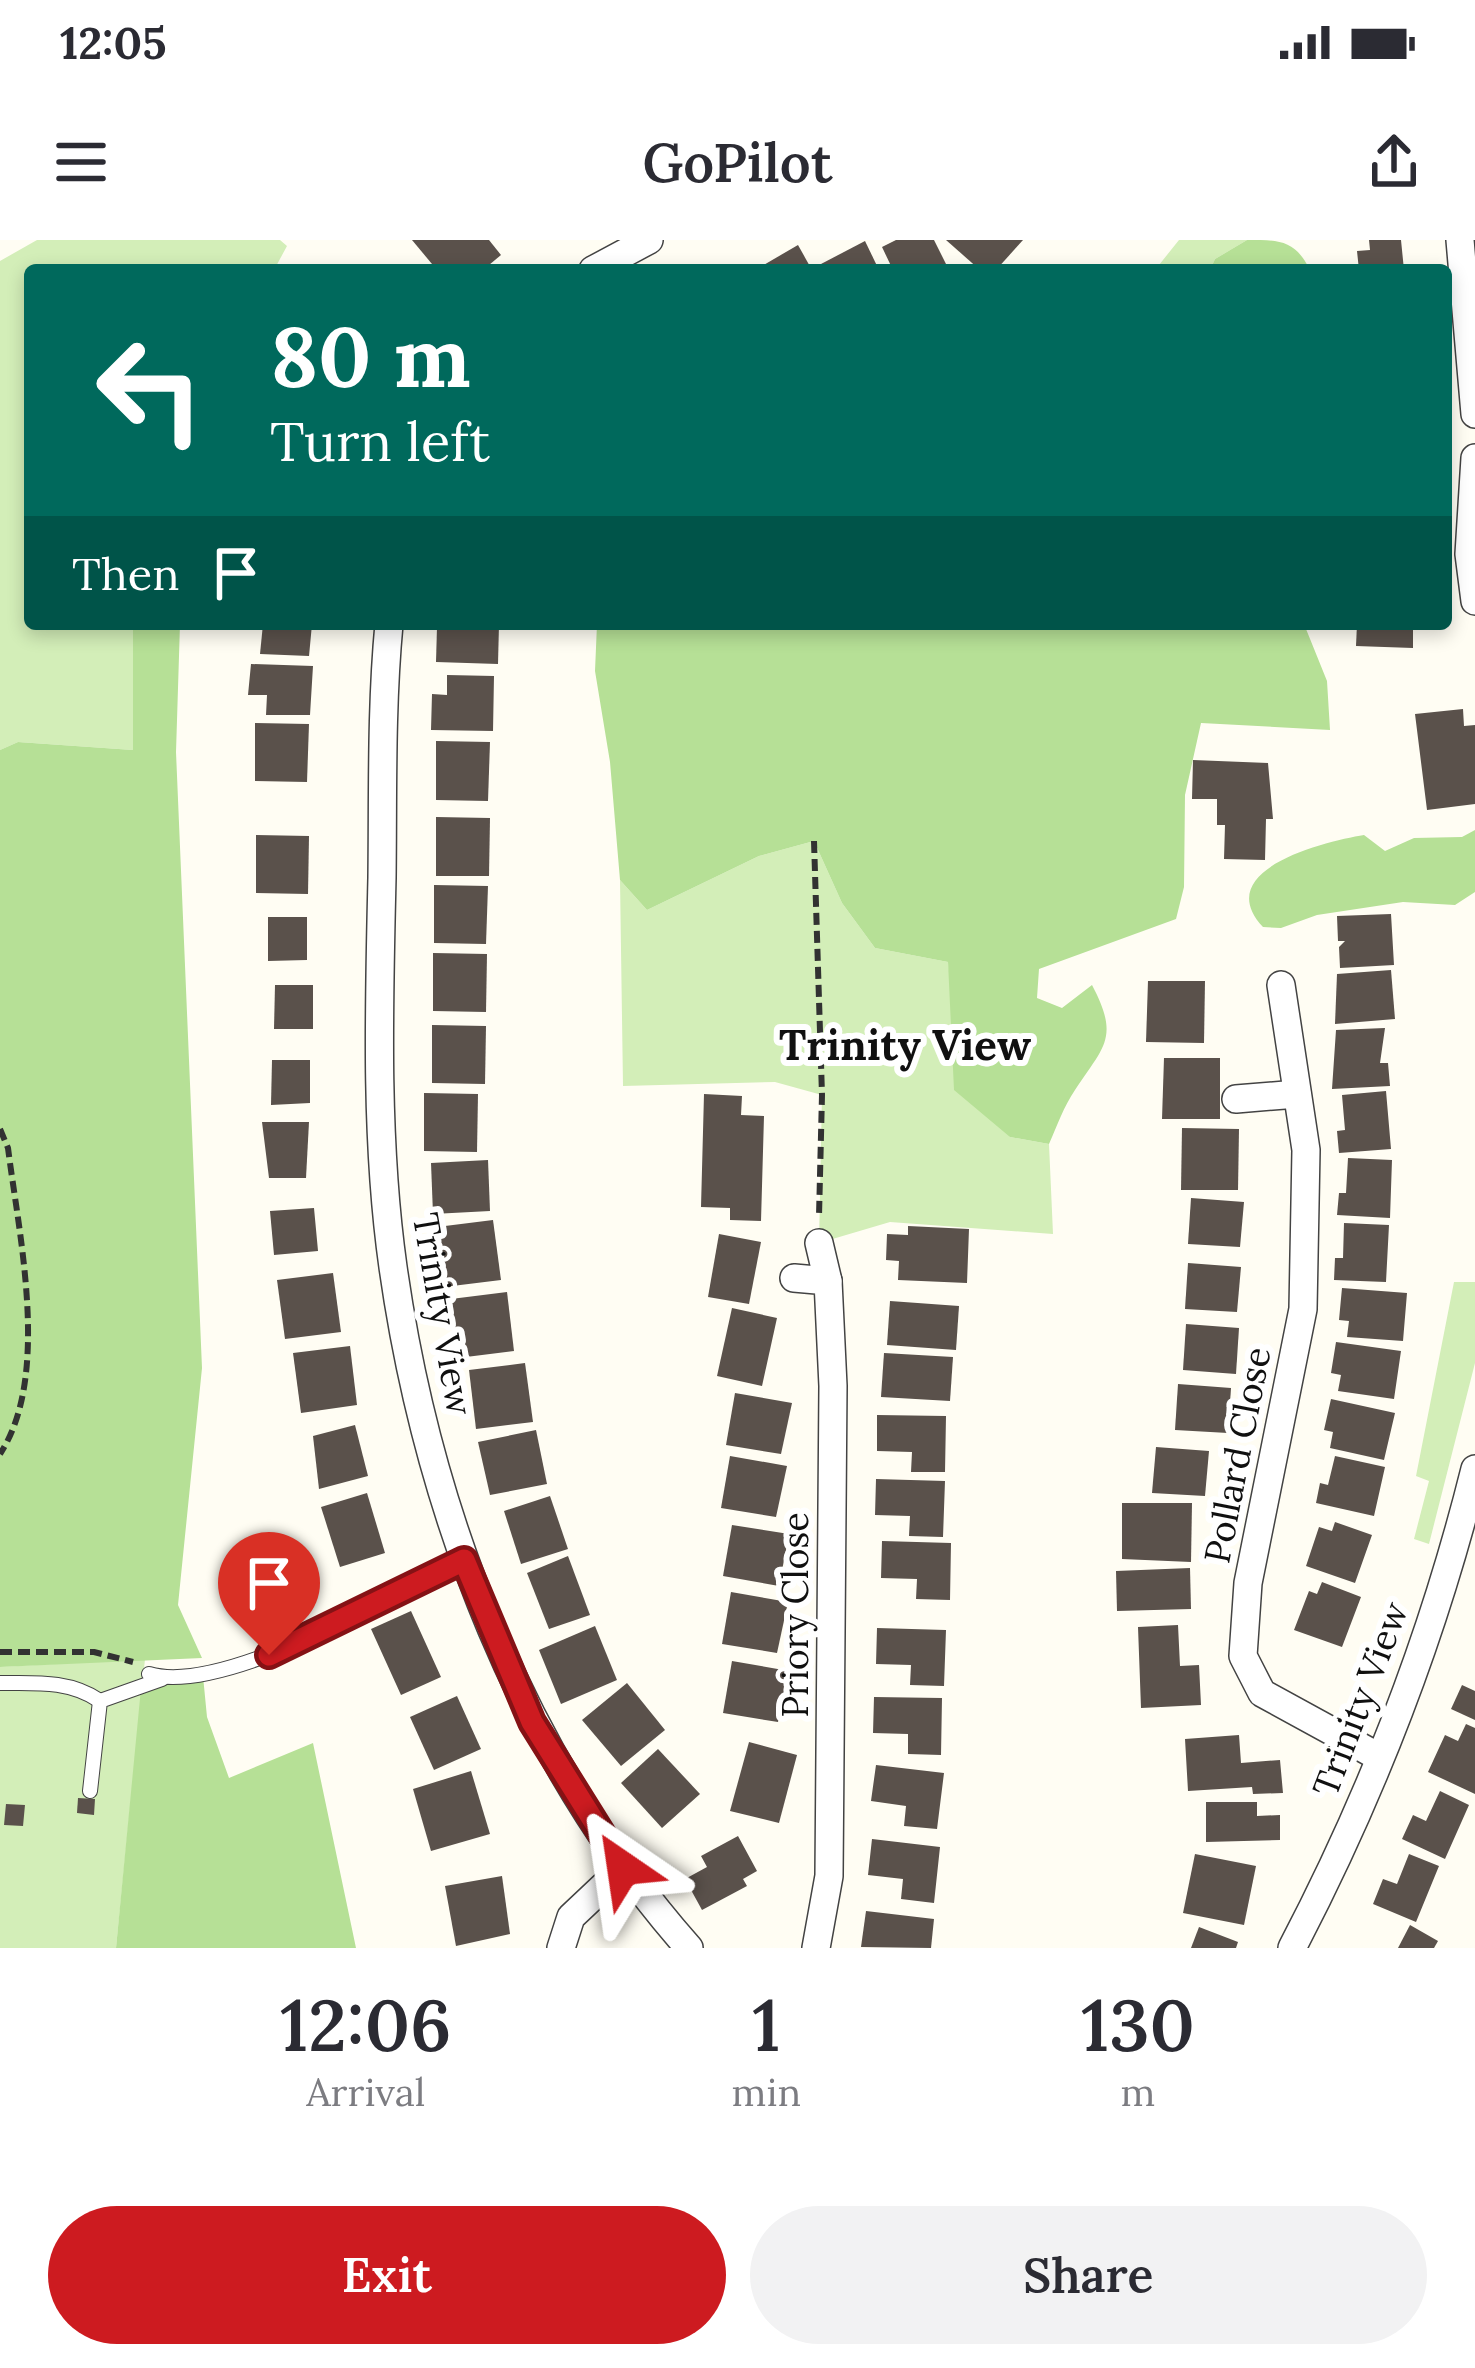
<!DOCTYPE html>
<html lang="en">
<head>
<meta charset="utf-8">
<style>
	:root { --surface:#fff; --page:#f2f2f3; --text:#2b2b33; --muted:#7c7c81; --accent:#cd1b20 }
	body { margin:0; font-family:Lora,serif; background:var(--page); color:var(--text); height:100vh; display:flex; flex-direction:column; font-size:45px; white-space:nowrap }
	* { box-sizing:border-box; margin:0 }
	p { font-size:39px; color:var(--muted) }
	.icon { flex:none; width:66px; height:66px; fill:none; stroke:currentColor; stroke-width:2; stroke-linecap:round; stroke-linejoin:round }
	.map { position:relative; height:1708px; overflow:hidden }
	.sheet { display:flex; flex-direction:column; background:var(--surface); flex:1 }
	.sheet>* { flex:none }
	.top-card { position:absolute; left:24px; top:24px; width:1428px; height:366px; border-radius:12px; box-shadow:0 6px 18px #0003; background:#00695c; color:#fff; overflow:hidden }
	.pin { position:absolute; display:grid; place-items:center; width:102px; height:102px; color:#fff; margin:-123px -51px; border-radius:50% 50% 50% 0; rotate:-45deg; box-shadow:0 0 12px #0007 }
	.pin .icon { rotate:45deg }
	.me { position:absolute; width:132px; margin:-66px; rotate:328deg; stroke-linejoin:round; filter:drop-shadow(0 0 9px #0008) }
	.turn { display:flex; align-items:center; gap:42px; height:252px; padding:0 48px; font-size:54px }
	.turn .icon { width:156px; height:156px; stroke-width:2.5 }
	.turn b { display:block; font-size:84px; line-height:102px }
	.then { display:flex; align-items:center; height:114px; padding:0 48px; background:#0003; gap:24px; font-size:45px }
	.eta { display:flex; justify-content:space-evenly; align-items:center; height:204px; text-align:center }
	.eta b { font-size:72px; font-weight:600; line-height:84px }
	.action { display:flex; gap:24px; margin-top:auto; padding:24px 48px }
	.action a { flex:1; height:138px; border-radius:72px; background:var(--accent); color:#fff; font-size:48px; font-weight:600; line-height:138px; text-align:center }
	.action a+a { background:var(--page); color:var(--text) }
	.status { display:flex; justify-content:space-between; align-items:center; height:84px; padding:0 60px; background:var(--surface); direction:ltr }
	.status svg { height:33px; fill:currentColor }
	header { display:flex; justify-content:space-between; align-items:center; height:156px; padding:0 48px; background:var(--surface); font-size:54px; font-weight:600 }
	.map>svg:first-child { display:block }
</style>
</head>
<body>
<div class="status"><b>12:05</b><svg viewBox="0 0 49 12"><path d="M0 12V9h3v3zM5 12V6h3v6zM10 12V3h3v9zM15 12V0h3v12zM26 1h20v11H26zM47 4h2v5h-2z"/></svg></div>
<header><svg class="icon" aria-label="menu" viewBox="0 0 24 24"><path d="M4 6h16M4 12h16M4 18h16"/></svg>GoPilot<svg class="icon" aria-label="share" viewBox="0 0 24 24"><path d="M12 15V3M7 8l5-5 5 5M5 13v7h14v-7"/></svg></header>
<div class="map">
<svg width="1475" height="1708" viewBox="0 0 1475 1708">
	<rect width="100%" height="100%" fill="#fffdf3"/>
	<!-- green -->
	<g fill="#d3eeb8">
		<path d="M37,0H280L287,6L274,30H30V384H133V510L18,502L0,510V21Z"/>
		<path d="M1179,0H1247L1215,19L1210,30H1155Z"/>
		<path d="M814,601L842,663L875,708L948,722L955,784L1010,897L1049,904L1053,994L890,982L819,1003L822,855L775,842L623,846L620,640L647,670L759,616Z"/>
		<path d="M1454,1042H1475V1123L1429,1304L1414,1299L1429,1241L1416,1236Z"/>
		<path d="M145,1419L116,1708H0V1427Z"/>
	</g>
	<!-- forest -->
	<g fill="#b6e096">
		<path d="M1247,0C1280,0 1295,0 1310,30H1210L1215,19Z"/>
		<path d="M133,384H180L176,512L202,1128L178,1365L202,1418L0,1427V510L18,502L133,510Z"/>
		<path d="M597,384H1304L1327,441L1330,490L1201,483L1185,555L1184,647L1176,679L1039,729L1037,758L1062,768L1092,745C1120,798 1104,806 1075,850C1064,866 1057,886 1049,904L1010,897L954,850L948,722L875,708L842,663L814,601L759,616L647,670L620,640L610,522L595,431Z"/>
		<path d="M1475,590V652L1455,665L1403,662L1317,675L1281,688L1263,687C1209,629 1327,601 1364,595L1385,611L1414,598L1462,597Z"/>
		<path d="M203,1436L207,1477L229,1538L313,1503L356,1708H116L141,1448Z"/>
	</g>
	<!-- building -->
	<g fill="#5a514b">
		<path d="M412,0H489L501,15L483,30H437Z"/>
		<path d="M896,0H934L949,30H893L882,7Z"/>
		<path d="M946,0H1023L996,30H980Z"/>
		<path d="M1369,0H1401L1404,30H1359L1357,11L1370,10Z"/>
		<path d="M865,1L879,30H824L821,24Z"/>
		<path d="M798,5L812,30H755Z"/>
		<path d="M263,384H312L309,416L260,414Z"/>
		<path d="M452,384H499L498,424L436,422L437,387Z"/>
		<path d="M1357,384H1413V408L1356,406Z"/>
		<path d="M251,424L313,426L310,475H266L267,455H248Z"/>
		<path d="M447,435L494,436L493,491L431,490L432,454L447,455Z"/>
		<path d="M1463,469L1464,486L1475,485V564L1427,570L1415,474Z"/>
		<path d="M255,483L309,484L307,542L255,541Z"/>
		<path d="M436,501L490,502L488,561L436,560Z"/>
		<path d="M1193,520L1268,523L1273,579H1266L1265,620L1224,619L1225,585H1217V559H1192Z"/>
		<path d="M436,577L490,578L489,636H436Z"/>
		<path d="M256,595L309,596L308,654L256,653Z"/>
		<path d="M434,645L488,646L486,704L434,703Z"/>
		<path d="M1391,674L1394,725L1340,728L1339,707L1345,701H1338L1337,676Z"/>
		<path d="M268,677H307V720L268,721Z"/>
		<path d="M433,713L487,714L486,772L433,771Z"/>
		<path d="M1391,730L1395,779L1335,784L1337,734Z"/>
		<path d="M1148,741H1205L1204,803L1146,802Z"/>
		<path d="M275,745H313V789H274Z"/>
		<path d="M432,785L486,786L485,844L432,843Z"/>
		<path d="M1385,788L1380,823H1388L1390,846L1332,849L1336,790Z"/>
		<path d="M1164,818H1220V879H1162Z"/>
		<path d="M272,820H310V863L271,865Z"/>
		<path d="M1386,851L1391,909L1339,913L1337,891L1345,890L1342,855Z"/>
		<path d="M424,853L478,854L477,912L424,911Z"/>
		<path d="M704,854L742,856L741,875L764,876L761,981L730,980V968L701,967Z"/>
		<path d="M262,882H309L306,938H269Z"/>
		<path d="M1182,888L1239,889L1238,950H1181Z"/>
		<path d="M1348,918L1392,920L1390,978L1337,975L1339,953H1346Z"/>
		<path d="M488,920L490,971L433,974L431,923Z"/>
		<path d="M1191,958L1244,962L1240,1007L1188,1004Z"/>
		<path d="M314,968L318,1011L274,1015L270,971Z"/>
		<path d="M493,980L501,1040L444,1047L437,987Z"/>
		<path d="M1344,983L1389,985L1386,1042L1334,1040L1335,1018H1343Z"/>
		<path d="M908,986L969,989L967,1043L898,1040L899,1021L886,1020L887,994L908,995Z"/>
		<path d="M719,994L761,1002L749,1064L708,1057Z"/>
		<path d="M1188,1023L1241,1027L1237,1072L1185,1069Z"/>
		<path d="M333,1033L341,1092L285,1099L277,1040Z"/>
		<path d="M1342,1048L1407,1053L1403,1101L1347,1097L1349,1081L1339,1080Z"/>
		<path d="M507,1052L514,1111L458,1118L451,1059Z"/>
		<path d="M890,1061L959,1066L956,1110L887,1105Z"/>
		<path d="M732,1068L777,1078L762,1146L717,1136Z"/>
		<path d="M1186,1084L1239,1088L1236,1134L1183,1130Z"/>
		<path d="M1336,1102L1401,1111L1394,1159L1338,1151L1341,1135L1331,1133Z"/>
		<path d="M350,1106L357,1165L301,1173L293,1113Z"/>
		<path d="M884,1113L953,1117L950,1161L881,1157Z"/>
		<path d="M525,1123L533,1182L476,1189L469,1130Z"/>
		<path d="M1178,1144L1231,1148L1228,1193L1175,1190Z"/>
		<path d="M735,1153L792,1163L781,1214L726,1205Z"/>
		<path d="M1331,1159L1395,1173L1384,1220L1330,1208L1333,1192L1324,1190Z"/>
		<path d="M877,1175L946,1176L945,1232H911L912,1212L877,1211Z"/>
		<path d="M355,1185L368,1236L319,1249L313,1196Z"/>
		<path d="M536,1190L547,1244L490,1255L478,1202Z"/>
		<path d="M1156,1207L1209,1211L1205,1256L1152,1253Z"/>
		<path d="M730,1216L787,1226L776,1277L721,1268Z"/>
		<path d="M1335,1216L1385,1227L1374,1276L1316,1263L1320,1243L1328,1245Z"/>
		<path d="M876,1239L945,1241L943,1297L909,1296L910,1276L875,1275Z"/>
		<path d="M367,1253L385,1313L340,1327L321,1267Z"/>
		<path d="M550,1256L568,1309L521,1324L504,1271Z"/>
		<path d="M1122,1263H1192L1191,1322L1122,1319Z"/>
		<path d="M1335,1282L1372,1295L1355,1343L1306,1326L1319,1287L1332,1291Z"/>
		<path d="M732,1285L789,1294L779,1346L723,1336Z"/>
		<path d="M882,1301L951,1303L950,1360L916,1359L917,1339L881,1338Z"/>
		<path d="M568,1316L590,1375L549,1389L527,1333Z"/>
		<path d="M1190,1328L1191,1369L1117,1371L1116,1331Z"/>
		<path d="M1322,1342L1361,1357L1342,1407L1294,1390L1309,1351L1317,1354Z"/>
		<path d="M731,1352L788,1362L777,1413L722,1404Z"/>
		<path d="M411,1371L441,1437L401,1455L371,1389Z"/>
		<path d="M1178,1385L1180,1426L1199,1425L1201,1465L1141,1468L1138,1387Z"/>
		<path d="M595,1386L617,1440L561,1464L539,1410Z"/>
		<path d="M877,1388L946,1390L944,1446L910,1445L911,1425L876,1424Z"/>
		<path d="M732,1421L789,1431L778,1482L723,1473Z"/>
		<path d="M627,1443L665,1490L621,1526L582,1480Z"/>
		<path d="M1462,1445L1475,1451V1480L1451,1469Z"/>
		<path d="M457,1456L481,1509L434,1530L410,1477Z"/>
		<path d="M874,1457L942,1458L941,1515L908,1514V1494L873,1493Z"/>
		<path d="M1466,1484L1475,1488V1554L1428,1532L1445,1495L1458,1501Z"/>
		<path d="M1239,1495L1241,1523L1280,1520L1283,1553L1253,1554L1252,1547L1188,1551L1185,1499Z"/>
		<path d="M749,1502L797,1515L779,1583L730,1571Z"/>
		<path d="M658,1509L700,1554L662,1588L621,1543Z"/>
		<path d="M876,1525L944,1533L937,1589L904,1586L906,1566L871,1561Z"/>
		<path d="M471,1531L490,1594L431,1611L413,1549Z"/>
		<path d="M1440,1551L1469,1565L1445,1619L1402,1599L1413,1575L1426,1581Z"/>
		<path d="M78,1558L95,1559L94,1575L77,1573Z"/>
		<path d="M1206,1562H1257V1576L1280,1575V1600L1206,1602Z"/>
		<path d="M6,1564L25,1565L23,1586L4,1585Z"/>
		<path d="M738,1596L757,1631L743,1639L747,1646L702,1670L685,1639L707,1627L701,1616Z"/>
		<path d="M872,1599L940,1607L934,1663L901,1659L903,1639L868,1635Z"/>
		<path d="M1195,1614L1256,1626L1244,1685L1183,1673Z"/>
		<path d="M1409,1614L1439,1626L1416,1682L1373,1664L1383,1639L1397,1644Z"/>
		<path d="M502,1636L510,1694L456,1706L445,1646Z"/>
		<path d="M866,1671L934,1679L931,1708L861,1707Z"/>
		<path d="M1410,1685L1438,1701L1434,1708H1398Z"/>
		<path d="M1199,1687L1238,1702L1236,1708H1191Z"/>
	</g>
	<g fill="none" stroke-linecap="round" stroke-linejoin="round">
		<defs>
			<g id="service">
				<path d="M149,1434C223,1456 394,1355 464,1320"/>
				<path d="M0,1443C35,1443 70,1440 100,1461"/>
				<path d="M90,1551L100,1461L162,1439"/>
			</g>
			<g id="minor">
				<path d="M1460,0L1475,174"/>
				<path d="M593,30L649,0"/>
				<path d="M1475,218L1469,314L1475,361"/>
				<path d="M389,384C381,468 383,553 382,638C379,766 375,900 393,1027C428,1274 523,1520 689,1708"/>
				<path d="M1281,745L1306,910L1303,1069L1248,1343L1243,1416L1262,1453L1379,1517"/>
				<path d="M1236,859L1297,854"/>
				<path d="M819,1003L828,1041"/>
				<path d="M794,1038L828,1041L833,1146L829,1636L816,1708"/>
				<path d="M561,1708L571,1677L623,1628"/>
				<path d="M1292,1708C1371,1557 1434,1394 1475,1229"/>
			</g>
		</defs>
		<!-- service casing -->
		<use href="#service" stroke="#434343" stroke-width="16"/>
		<!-- minor casing -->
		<use href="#minor" stroke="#434343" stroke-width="30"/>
		<!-- path -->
		<g stroke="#323232" stroke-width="6" stroke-dasharray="12 6" stroke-linecap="butt">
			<path d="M814,601L822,855L819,976"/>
			<path d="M0,889L8,908C19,996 51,1136 0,1214"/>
			<path d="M0,1412H94L133,1422"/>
		</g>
		<!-- service -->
		<use href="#service" stroke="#fff" stroke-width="14"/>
		<!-- minor -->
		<use href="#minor" stroke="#fff" stroke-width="27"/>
	</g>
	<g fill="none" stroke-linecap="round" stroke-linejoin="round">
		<defs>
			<path id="route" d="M269,1415L464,1320L532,1482L623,1628"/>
		</defs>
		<!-- route casing -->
		<use href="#route" stroke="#851215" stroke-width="30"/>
		<!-- route -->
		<use href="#route" stroke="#cd1b20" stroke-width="21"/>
	</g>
	<g text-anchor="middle" stroke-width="12" stroke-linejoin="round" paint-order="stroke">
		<!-- street labels -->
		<g font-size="36" fill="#101010" stroke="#fff">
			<text transform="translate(443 1074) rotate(80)" y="13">Trinity View</text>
			<text transform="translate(1237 1215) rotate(-79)" y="13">Pollard Close</text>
			<text transform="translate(795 1375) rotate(-90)" y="13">Priory Close</text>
			<text transform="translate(1360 1459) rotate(-69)" y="13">Trinity View</text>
		</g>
		<!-- quarter labels -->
		<g font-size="42" font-weight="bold" fill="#101010" stroke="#fff">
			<text x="905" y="820">Trinity View</text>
		</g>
	</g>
</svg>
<div class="pin" style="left:269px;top:1415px;background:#d93025"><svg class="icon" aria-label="arrive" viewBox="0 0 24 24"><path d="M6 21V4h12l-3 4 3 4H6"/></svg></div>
<svg class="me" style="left:623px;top:1628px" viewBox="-20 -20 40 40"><path d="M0-17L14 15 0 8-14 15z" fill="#cd1b20" stroke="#fff" stroke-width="4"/></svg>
<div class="top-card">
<div class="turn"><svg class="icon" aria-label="left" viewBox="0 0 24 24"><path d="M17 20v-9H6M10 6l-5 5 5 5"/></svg><div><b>80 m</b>Turn left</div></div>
<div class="then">Then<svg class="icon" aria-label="arrive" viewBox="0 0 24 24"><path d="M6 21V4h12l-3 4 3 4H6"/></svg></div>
</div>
</div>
<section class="sheet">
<div class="eta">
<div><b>12:06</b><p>Arrival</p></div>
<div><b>1</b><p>min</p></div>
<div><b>130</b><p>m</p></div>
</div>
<div class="action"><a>Exit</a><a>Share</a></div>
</section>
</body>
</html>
